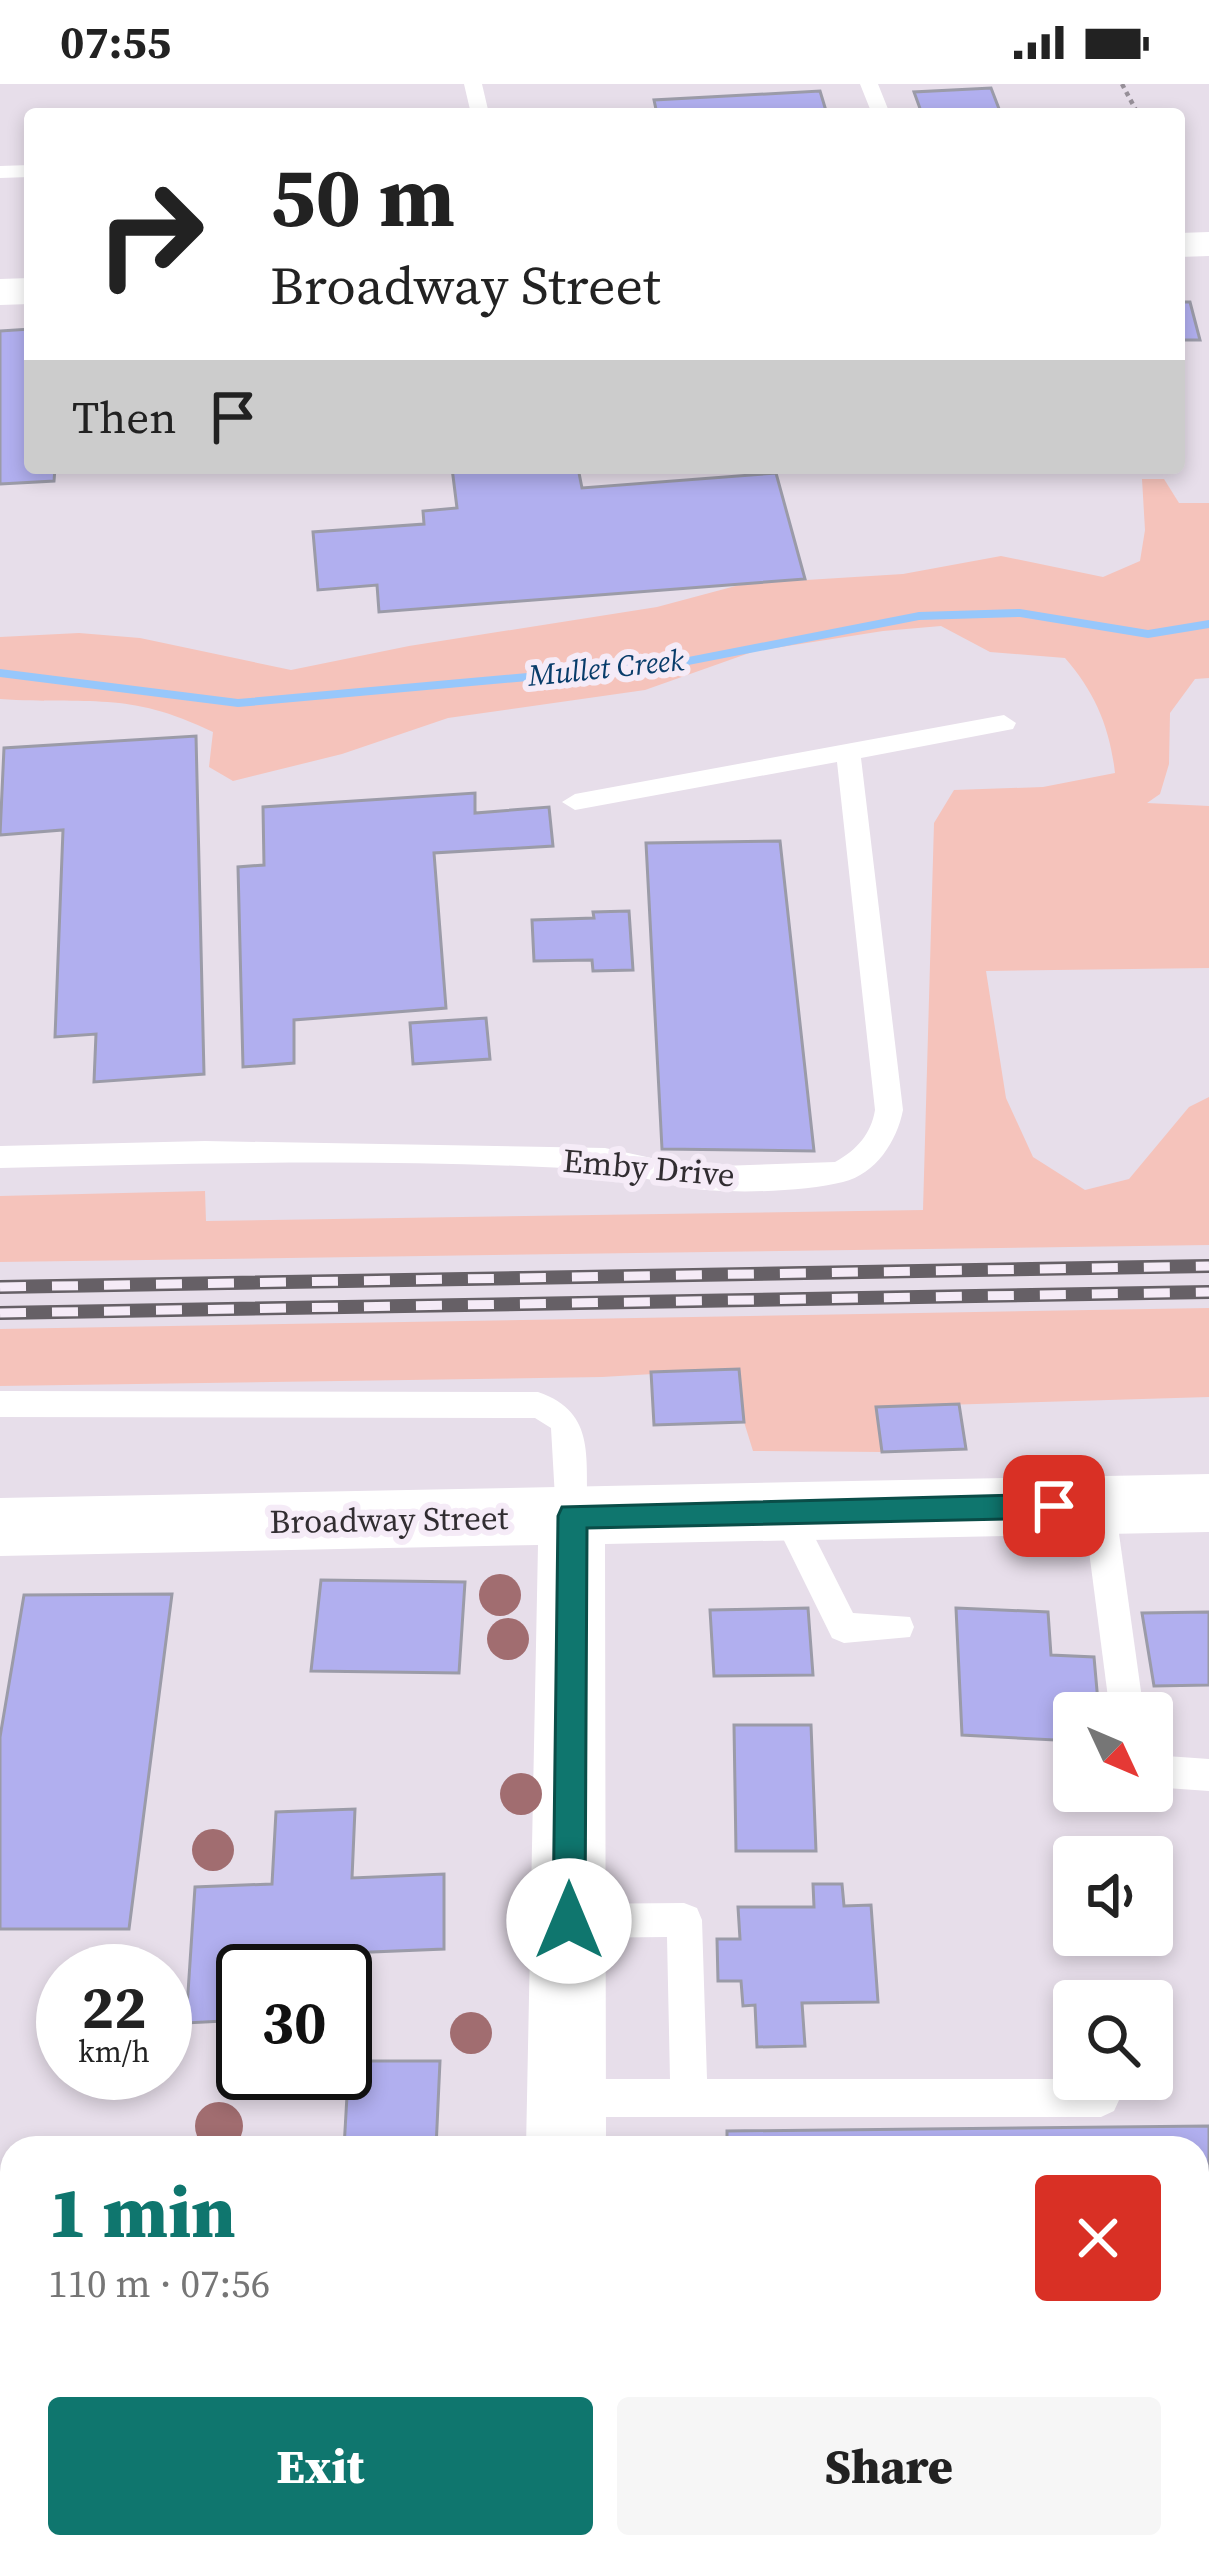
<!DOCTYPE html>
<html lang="en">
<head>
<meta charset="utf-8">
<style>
	:root { --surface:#fff; --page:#f6f6f6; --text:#222; --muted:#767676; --accent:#0f766e }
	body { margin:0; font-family:"Source Serif 4",serif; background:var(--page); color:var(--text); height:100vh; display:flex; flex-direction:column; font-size:45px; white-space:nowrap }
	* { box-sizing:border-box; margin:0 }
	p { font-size:39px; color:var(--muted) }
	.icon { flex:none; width:66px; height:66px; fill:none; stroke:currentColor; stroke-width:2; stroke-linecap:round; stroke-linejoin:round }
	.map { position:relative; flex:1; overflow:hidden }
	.sheet { position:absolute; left:0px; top:2052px; width:1209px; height:423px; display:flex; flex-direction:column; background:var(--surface); border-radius:36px 36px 0 0; box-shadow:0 6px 18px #0003 }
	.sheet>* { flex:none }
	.guide { position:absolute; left:24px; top:24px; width:1161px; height:366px; border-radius:12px; box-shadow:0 6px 18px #0003; background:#fff; color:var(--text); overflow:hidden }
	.needle { width:78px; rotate:134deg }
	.tools { position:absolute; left:1053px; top:1608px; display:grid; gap:24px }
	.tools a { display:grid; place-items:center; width:120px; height:120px; border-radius:12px; background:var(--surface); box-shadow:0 6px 18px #0003; font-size:60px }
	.speed { position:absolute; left:36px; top:1860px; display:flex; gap:24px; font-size:60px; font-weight:700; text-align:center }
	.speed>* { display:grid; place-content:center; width:156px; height:156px; border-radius:50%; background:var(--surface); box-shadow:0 6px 18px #0003; line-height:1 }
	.speed small { font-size:30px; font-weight:400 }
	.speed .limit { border:6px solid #111; border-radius:18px; background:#fff; color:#111 }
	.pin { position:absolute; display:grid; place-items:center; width:102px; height:102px; color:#fff; margin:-51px; border-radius:24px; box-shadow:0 6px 18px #0006 }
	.me { position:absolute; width:132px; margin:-66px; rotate:0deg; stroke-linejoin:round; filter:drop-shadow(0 0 9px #0008) }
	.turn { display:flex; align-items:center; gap:42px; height:252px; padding:0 48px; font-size:54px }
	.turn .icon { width:156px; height:156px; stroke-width:2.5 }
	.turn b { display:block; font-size:84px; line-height:102px }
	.then { display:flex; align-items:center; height:114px; padding:0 48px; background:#0003; gap:24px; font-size:45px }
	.round { display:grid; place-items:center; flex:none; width:126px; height:126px; border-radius:12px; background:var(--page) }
	.head { display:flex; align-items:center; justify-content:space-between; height:204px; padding:0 48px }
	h1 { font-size:72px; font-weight:800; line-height:90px; color:var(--accent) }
	.primary-button { display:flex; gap:24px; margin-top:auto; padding:24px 48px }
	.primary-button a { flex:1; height:138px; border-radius:12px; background:var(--accent); color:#fff; font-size:48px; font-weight:800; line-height:138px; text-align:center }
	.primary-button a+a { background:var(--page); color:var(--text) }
	.status { display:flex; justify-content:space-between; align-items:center; height:84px; padding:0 60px; background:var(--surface); direction:ltr }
	.status svg { height:33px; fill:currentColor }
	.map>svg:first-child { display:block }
</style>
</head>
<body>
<div class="status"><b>07:55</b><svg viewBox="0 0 49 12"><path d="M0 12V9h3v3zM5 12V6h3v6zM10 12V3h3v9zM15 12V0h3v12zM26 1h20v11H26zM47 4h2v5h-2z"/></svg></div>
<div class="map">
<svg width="1209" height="2474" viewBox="0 0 1209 2474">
	<rect width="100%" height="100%" fill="#e7deea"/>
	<!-- green -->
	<g fill="#f5c3bb">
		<path d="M1142,395H1164L1179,419H1209V594L1195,595L1170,629L1169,680L1160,710L1147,719L1209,722V884L986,887L1006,1014L1033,1073L1085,1106L1129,1095L1189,1023L1209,1013V1161L0,1178V1112L205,1107L206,1137L923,1126L934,739L954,706L1043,703L1115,689C1110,644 1095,608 1065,574L990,568L941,542L883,547L755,567L645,606L448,634L342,670L233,697L209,683L213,648C126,606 90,621 0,615V553L79,549L140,554L291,586L409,562L657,523L743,500L903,490L1001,472L1103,493L1140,477L1145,446Z"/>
		<path d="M1209,1224V1313L877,1323L882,1368L753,1367L744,1338L739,1285L602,1293L0,1302V1245Z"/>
	</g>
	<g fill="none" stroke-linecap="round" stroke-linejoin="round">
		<!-- stream -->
		<path fill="#97c7fb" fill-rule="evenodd" d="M1020,525L1148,546L1209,536V544L1148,554L1020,533L919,536L673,584L238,623L0,593V585L238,615L673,576L919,528Z"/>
	</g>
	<!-- building -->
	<g fill="#b1afef" stroke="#9b9ba8" stroke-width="3">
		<path d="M991,4L1001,30H922L914,8Z"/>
		<path d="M820,7L827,30H657L654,16Z"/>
		<path d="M1179,218H1190L1200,256H1179Z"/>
		<path d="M30,245V384H55L54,397L0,400V247Z"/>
		<path d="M452,384H578L582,404L776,389L805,495L379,528L377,501L318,506L313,448L424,440L423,427L457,424Z"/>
		<path d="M196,652L204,990L94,998L96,950L55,953L63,746L0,751L4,664Z"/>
		<path d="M475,709V729L549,723L553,762L434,769L446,924L294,936V979L243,983L238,783L264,781L263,723Z"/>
		<path d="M780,757L814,1067L662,1065L646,759Z"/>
		<path d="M629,827L633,886L593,887L592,876L534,877L532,836L594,834L593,828Z"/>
		<path d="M486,934L490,975L413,980L410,939Z"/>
		<path d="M739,1285L744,1338L654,1341L651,1288Z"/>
		<path d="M959,1320L966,1365L882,1368L876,1323Z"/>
		<path d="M321,1496L465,1498L459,1589L311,1587Z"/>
		<path d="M172,1510L129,1845H0V1653L24,1511Z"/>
		<path d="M808,1524L813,1591L714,1592L710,1526Z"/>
		<path d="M956,1524L1048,1528L1051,1571L1094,1573L1099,1629H1074V1657L962,1651Z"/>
		<path d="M1209,1528V1601L1154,1602L1142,1529Z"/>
		<path d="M734,1641H811L816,1767H736Z"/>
		<path d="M355,1725L352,1794L444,1790V1865L348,1869L346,1932L345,1887H243V1936L186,1939L195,1803L272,1800L276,1728Z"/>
		<path d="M813,1800H842L844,1822L871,1821L878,1918L802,1919L805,1962L757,1963L755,1921L743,1922L741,1897H718L717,1855H740L738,1823H814Z"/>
		<path d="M349,1977H440L436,2064H344Z"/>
		<path d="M1209,2042V2375H1197V2064H727V2047Z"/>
	</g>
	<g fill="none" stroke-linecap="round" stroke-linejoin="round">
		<!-- path -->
		<path stroke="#968f98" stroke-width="4.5" stroke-dasharray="4.5 4.5" stroke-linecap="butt" d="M1122,0L1138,30"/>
		<!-- service -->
		<g fill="#fff" fill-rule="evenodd">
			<path d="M464,0H482L489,30H471Z"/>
			<path d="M860,0H878L890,30H872Z"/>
			<path d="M30,81V93L0,94V82Z"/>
			<path d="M1004,631L1016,639L1013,645L861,674L903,1026C897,1057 876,1090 843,1098C804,1108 728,1110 689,1104C659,1100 630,1088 600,1086C401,1074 199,1079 0,1084V1062L205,1057L605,1064L693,1083L835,1078C857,1066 871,1050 875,1026L837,678L575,726L562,718L575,710Z"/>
			<path d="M0,1307L538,1308C599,1329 584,1377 588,1432L583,1442L572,1446L561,1442L556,1432L551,1344L535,1334L0,1333Z"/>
			<path d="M1099,1407L1110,1411L1115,1421L1144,1629H1110L1083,1421L1088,1411Z"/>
			<path d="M786,1414L797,1418L853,1529L910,1533L914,1543L910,1553L844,1559L832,1554L770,1428L775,1418Z"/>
			<path d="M1152,1671L1209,1675V1707L1152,1703Z"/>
			<path d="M684,1819L697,1824L702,1836L707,1995H1101L1114,2001L1120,2014L1114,2027L1101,2033H567L554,2027L548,2014L554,2001L567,1995H670L667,1853L569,1854L556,1849L551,1837L556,1825L569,1820Z"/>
		</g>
		<!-- minor -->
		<g fill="#fff" fill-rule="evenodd">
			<path d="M1209,148V172L1179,173V149Z"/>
			<path d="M30,194V220L0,221V195Z"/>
			<path d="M1209,1390V1448L605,1460L606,2064H526L538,1461L0,1472V1414Z"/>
			<rect x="520" y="2463" width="88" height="11"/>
		</g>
		<defs>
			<g id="rail">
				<path d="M0,1203L1209,1182"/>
				<path d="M0,1229L1209,1208"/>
			</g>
		</defs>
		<!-- rail casing -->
		<use href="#rail" stroke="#666066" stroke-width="14"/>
		<!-- rail -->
		<use href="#rail" stroke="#f5ebf7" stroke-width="9" stroke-dasharray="26" stroke-linecap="butt"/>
	</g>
	<!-- trees -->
	<g fill="#a16d70">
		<circle cx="500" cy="1511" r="21"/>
		<circle cx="508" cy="1555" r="21"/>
		<circle cx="521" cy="1710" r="21"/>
		<circle cx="213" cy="1766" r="21"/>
		<circle cx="471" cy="1949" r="21"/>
		<circle cx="219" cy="2042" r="24"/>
	</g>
	<!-- route -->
	<path fill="#0f766e" stroke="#0a4d48" stroke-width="3" d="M1054,1410L1064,1413L1068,1422L1064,1431L1054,1434L587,1444L585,1837L581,1848L569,1852L558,1848L553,1837L558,1432L562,1423Z"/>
	<g text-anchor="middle" stroke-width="12" stroke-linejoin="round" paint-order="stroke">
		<!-- far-water labels -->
		<g font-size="30" font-style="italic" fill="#083c6a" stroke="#f5ebf7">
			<text transform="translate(606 584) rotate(-6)" y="10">Mullet Creek</text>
		</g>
		<!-- street labels -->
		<g font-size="33" fill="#312d31" stroke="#f5ebf7">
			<text transform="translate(649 1083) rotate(5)" y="12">Emby Drive</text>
			<text transform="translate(389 1435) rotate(-1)" y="12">Broadway Street</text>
		</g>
	</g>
</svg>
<div class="tools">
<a><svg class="needle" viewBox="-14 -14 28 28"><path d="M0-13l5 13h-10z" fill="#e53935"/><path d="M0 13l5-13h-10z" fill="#767676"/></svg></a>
<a><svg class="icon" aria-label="sound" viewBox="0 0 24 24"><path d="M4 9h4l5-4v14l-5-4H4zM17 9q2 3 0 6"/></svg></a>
<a><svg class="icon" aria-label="search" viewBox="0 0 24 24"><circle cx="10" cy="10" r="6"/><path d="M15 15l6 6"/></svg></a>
</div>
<div class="speed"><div>22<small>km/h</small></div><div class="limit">30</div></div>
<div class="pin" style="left:1054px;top:1422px;background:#d93025"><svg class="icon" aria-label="arrive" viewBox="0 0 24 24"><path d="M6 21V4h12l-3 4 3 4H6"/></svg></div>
<svg class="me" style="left:569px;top:1837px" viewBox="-20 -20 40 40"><circle r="19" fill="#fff"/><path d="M0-13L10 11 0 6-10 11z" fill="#0f766e"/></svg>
<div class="guide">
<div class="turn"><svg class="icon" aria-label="right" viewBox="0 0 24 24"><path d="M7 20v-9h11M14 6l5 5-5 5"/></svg><div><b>50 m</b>Broadway Street</div></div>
<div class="then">Then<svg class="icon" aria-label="arrive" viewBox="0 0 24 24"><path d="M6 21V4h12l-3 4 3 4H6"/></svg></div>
</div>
<section class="sheet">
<div class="head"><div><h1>1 min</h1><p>110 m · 07:56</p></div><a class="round" style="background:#d93025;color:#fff"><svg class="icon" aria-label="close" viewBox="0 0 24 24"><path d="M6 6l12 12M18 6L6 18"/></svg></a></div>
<div class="primary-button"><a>Exit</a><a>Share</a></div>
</section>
</div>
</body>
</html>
